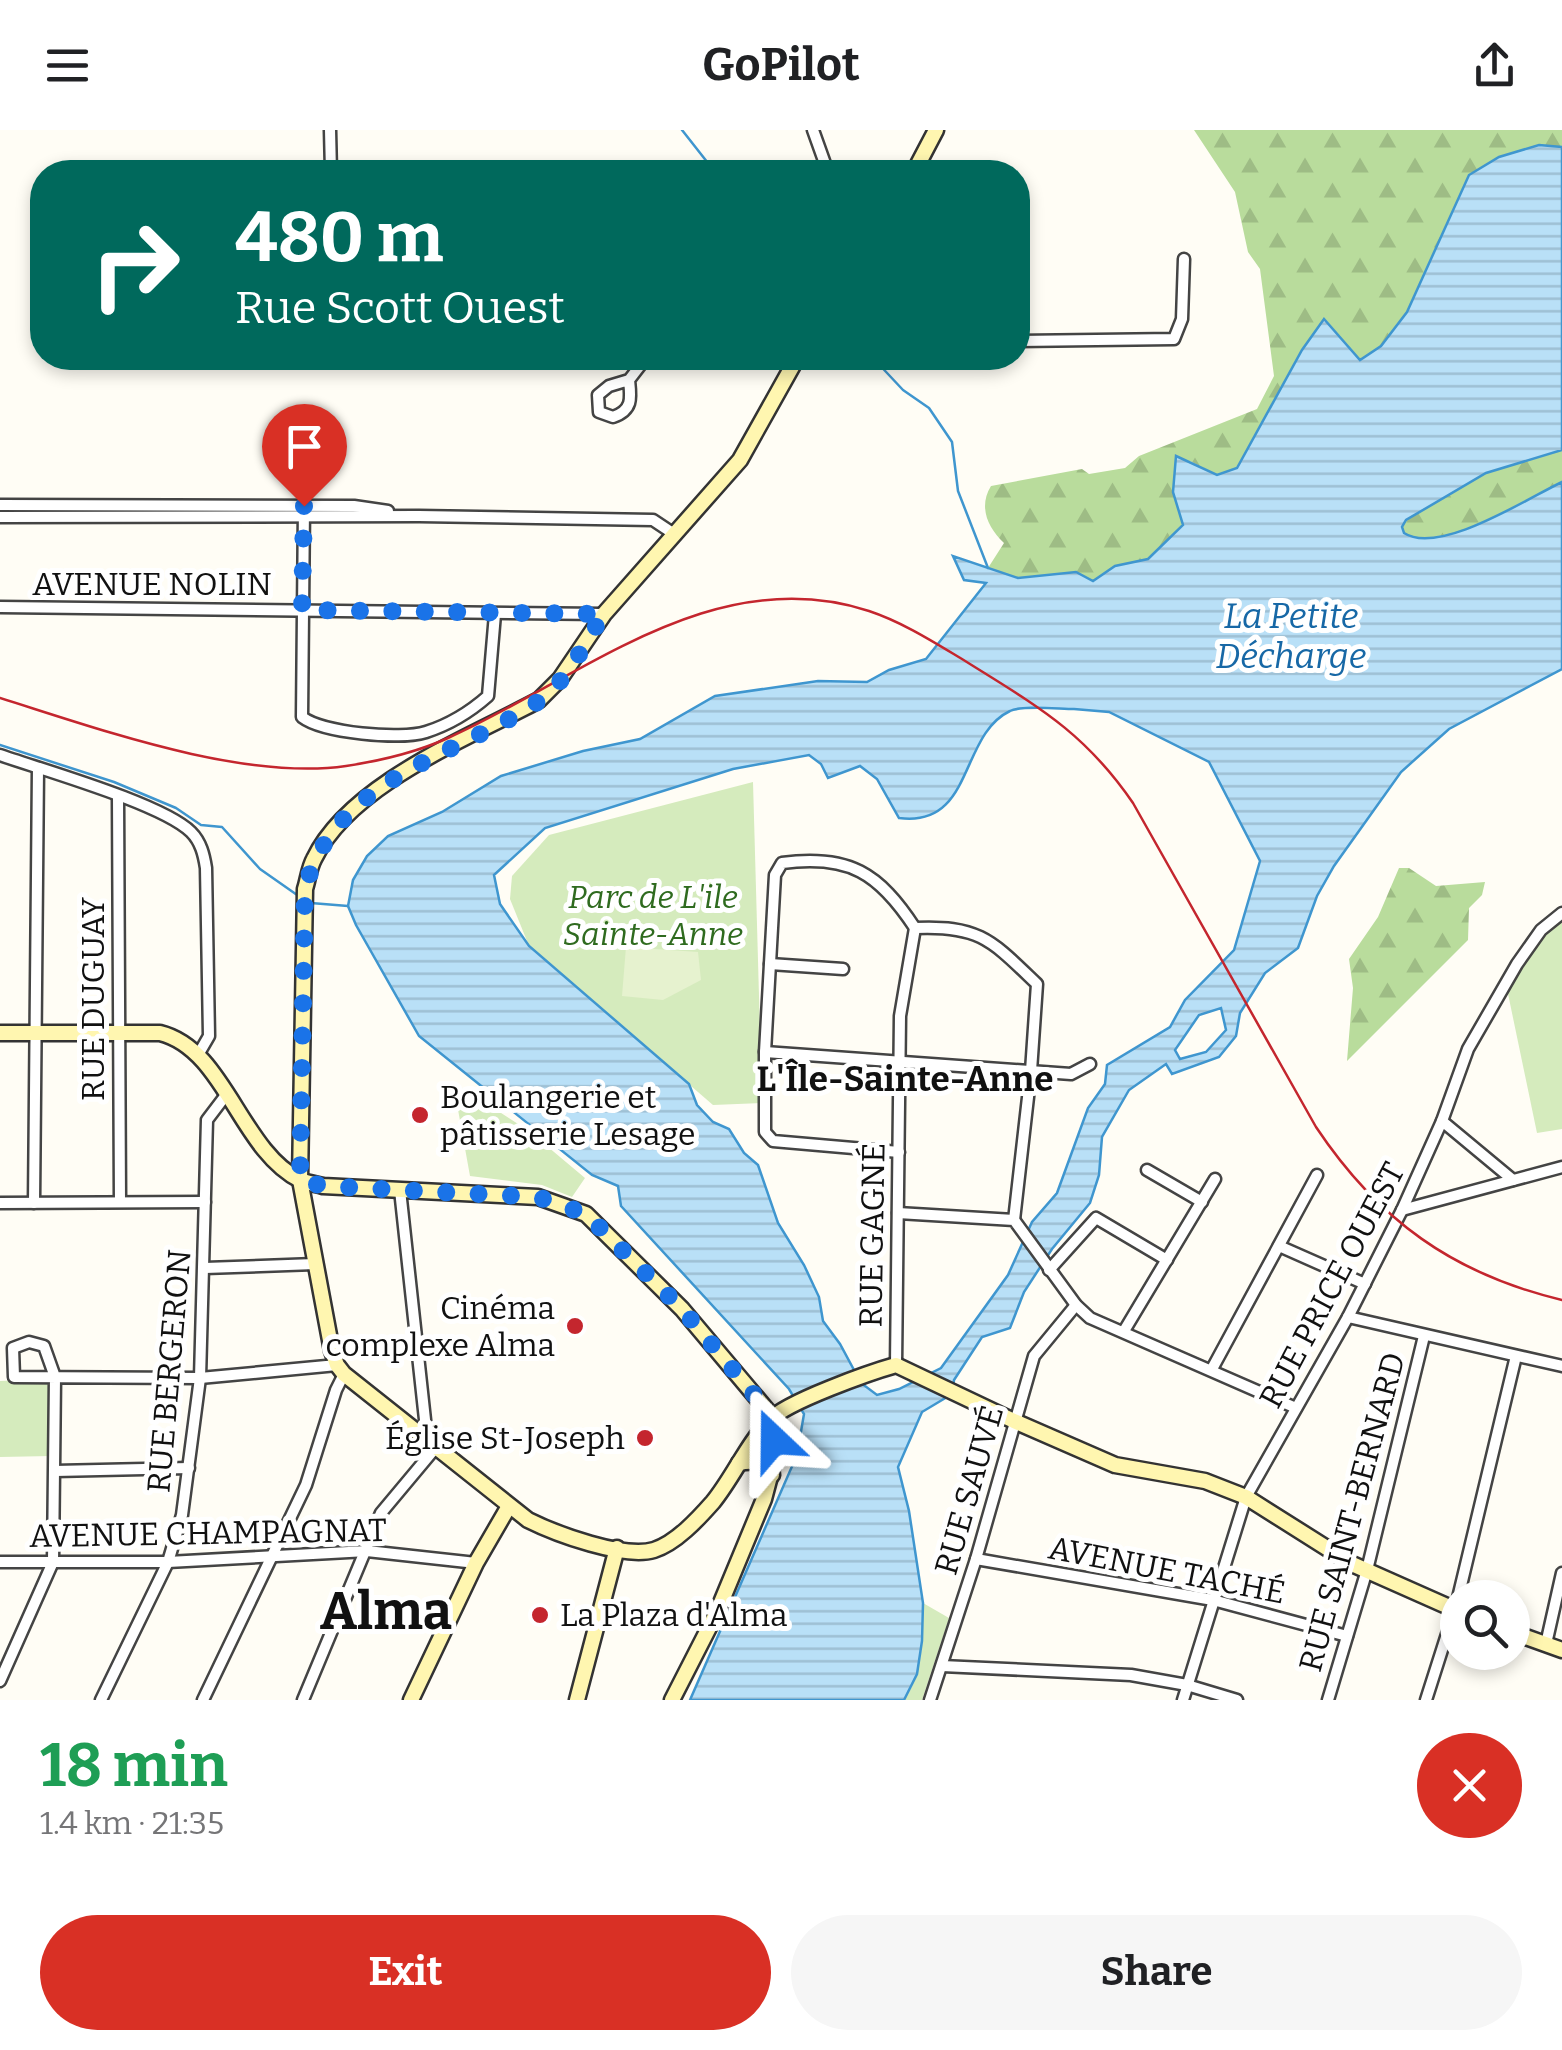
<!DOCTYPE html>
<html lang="en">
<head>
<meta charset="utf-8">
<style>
	:root { --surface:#fff; --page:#f6f6f6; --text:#202124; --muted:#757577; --accent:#d93025 }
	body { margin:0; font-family:Bitter,serif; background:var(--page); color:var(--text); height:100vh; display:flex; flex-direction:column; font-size:38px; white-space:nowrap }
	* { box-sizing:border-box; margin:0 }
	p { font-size:32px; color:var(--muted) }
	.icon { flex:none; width:55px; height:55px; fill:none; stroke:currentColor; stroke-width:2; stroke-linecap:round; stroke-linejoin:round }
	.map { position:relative; height:1570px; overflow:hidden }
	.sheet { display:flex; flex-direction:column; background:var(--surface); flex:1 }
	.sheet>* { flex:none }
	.top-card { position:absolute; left:30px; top:30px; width:1000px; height:210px; border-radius:40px; box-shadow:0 5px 15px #0003; background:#00695c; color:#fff; overflow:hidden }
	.controls { position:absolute; left:1440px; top:1450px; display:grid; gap:20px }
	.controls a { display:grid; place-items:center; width:90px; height:90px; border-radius:50%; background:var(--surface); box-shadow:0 5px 15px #0003; font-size:50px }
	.pin { position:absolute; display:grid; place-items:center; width:85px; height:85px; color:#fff; margin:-102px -42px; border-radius:50% 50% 50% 0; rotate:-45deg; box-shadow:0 0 10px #0007 }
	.pin .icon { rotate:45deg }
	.me { position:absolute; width:110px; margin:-55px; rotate:337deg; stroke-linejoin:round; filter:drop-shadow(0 0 8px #0008) }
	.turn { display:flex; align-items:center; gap:35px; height:210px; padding:0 40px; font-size:45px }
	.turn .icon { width:130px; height:130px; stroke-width:2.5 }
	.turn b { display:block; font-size:70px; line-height:85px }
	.round { display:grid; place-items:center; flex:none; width:105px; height:105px; border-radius:52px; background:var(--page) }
	.summary { display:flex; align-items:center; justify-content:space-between; height:170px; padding:0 40px }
	h1 { font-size:60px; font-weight:700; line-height:75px; color:#1e9e55 }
	.button { display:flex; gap:20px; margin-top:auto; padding:20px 40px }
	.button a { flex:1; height:115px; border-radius:60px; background:var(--accent); color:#fff; font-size:40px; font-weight:700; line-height:115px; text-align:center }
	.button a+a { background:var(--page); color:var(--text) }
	header { display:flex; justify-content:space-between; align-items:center; height:130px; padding:0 40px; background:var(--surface); font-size:45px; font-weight:700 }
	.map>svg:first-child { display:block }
</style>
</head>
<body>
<header><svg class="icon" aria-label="menu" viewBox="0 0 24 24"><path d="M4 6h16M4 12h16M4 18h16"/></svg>GoPilot<svg class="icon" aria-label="share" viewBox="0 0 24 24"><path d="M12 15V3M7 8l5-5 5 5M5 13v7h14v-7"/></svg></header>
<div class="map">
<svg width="1562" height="1570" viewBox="0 0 1562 1570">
	<defs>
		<pattern id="forest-firs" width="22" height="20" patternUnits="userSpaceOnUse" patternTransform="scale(2.5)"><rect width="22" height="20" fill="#b9dc9c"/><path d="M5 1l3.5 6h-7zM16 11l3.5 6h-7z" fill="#9ebc85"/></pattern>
		<pattern id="water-rules" width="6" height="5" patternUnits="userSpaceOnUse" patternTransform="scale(2.5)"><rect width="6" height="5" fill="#b9e0f7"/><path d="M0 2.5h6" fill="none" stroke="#9ebfd3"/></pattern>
	</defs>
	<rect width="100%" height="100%" fill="#fffdf5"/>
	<!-- forest -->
	<g fill="url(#forest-firs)">
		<path d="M1194,0H1562V17L1539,15L1381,217L1361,231L1325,189L1302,220L1237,338L1217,345L1190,331L1173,362L1183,395L1148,429L1115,436L1093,451L1076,442L1018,448L988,438L1004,413C988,398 978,377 991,356L1082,339L1089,344L1125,338L1139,326L1257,279L1274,246L1260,139L1248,122L1235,62Z"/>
		<path d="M1562,320V352C1528,368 1439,426 1403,403L1402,397L1406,390L1486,343Z"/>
		<path d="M1399,738H1409L1436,756L1485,752L1482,765L1469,778L1468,810L1347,931L1353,858L1349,829L1378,787Z"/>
	</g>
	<!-- park -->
	<g fill="#d5ebbd">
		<path d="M753,652L762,973L713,975L529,816L510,769L512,746L549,705Z"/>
		<path d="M1559,793H1562V999L1537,1003L1507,859L1536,812Z"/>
		<path d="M453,952L529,1001L585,1048L572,1067L542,1055L470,1046Z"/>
		<path d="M52,1249L51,1326L0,1327V1251Z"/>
		<path d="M923,1473L949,1488L922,1570H904C924,1542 923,1506 923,1473Z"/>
	</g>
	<!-- pitch -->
	<path fill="#e6f2cf" d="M626,817L698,822L701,850L663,870L622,866Z"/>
	<!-- water -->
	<path fill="url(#water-rules)" stroke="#3f96cf" stroke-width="2.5" fill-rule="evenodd" d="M1539,15L1562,17V320L1486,343L1406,390L1402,397L1404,403C1439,426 1528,368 1562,352V539L1449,599L1401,642L1334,736L1317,766L1298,818L1265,843L1240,883L1236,906L1219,927L1172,944L1166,934L1129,960L1102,1007L1099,1045L1090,1073L1052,1119L1024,1162L1010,1198L982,1207L954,1250L952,1264L922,1282L898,1337L909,1381L923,1473L922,1511L917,1544L904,1570H690L797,1325L804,1284L789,1259L621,1076L618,1056L592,1045L419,906L356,795L348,776L353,750L367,726L388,706L442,682L501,646L583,621L640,609L715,566L818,551L867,552L889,540L926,529L986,453L964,450L953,426L1018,448L1076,442L1093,451L1115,436L1148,429L1183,395L1173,362L1176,326L1217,345L1237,338L1302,220L1324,189L1360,230L1381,216L1407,182L1469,45L1499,27ZM1074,579L1109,582L1209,632L1260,731L1234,820L1185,870L1170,897L1107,935L1105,954L1088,978L1057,1063L1032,1092L1008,1145L941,1238L899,1259L877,1265L861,1253L840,1214L823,1191L819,1167L804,1135L778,1093L758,1035L744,1023L729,999L713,992L697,975L689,954L529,816L500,774L494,745L545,698L733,639L809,625L821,634L828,648L860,636L877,649L899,688C974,698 959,605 1010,581C1022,575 1059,579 1074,579ZM1221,878L1226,900L1206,922L1180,929L1175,920L1199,885Z"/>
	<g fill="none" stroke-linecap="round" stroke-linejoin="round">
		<!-- stream -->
		<g stroke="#3f96cf" stroke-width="2.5">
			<path d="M682,0L715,42"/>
			<path d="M873,228L903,260L929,278L952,312L958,361L988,438"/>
			<path d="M0,615L114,652L176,678L201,695L222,697L260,739L300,767"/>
			<path d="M311,773L348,776"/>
		</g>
		<defs>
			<g id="street">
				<path d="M330,0L331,42"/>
				<path d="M813,0L828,42"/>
				<path d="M1018,211L1174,209L1182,189L1184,129"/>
				<path d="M629,250C631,268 633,280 613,287L599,282L598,265L609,256L629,250L646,228"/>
				<path d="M0,375L354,376L388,381"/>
				<path d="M304,376L302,587C323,603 400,610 426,602C448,595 471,581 488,566L495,484"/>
				<path d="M0,387L419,386L653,390L674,404"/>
				<path d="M0,477L604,484"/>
				<path d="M0,625C43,640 163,674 191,702C201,712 204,725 206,738L209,906L198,925"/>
				<path d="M118,667L120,1071"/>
				<path d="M770,834L843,839"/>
				<path d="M765,922L1071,944L1090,934"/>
				<path d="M1442,991L1513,1050"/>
				<path d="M899,1022L773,1011L765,1002V922L775,745L782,733C849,724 879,743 915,798C980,795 992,811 1037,854L1031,941L1014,1090"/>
				<path d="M1147,1040L1202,1072"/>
				<path d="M400,1060L427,1308"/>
				<path d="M0,1073L205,1072"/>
				<path d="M34,1073L38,638"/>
				<path d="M1402,1080L1562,1037"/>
				<path d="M898,1083L1014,1090L1076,1175L1090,1188L1296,1278"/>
				<path d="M1279,1116L1365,1154"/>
				<path d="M205,1138L315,1134"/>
				<path d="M1049,1140L1096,1088L1167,1130"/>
				<path d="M1348,1187L1562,1236"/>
				<path d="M1124,1201L1215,1049"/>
				<path d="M896,1235L900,886L915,798"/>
				<path d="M1212,1239L1317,1045"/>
				<path d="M55,1341L189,1338"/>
				<path d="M976,1429L1213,1470L1347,1506"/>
				<path d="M0,1432H168L367,1421L476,1433"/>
				<path d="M1458,1468L1516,1226"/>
				<path d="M1546,1514L1562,1443"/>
				<path d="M942,1536L1131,1545L1187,1555L1237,1570"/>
				<path d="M0,1551L53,1432L55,1247L44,1216L29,1212L13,1218L14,1247L200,1248L337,1235"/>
				<path d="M101,1570L168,1432L182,1385L200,1248L207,990L226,965"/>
				<path d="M203,1570L306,1355L336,1260L344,1244"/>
				<path d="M303,1570L381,1383L437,1316"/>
				<path d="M930,1570L976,1429L1034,1226L1076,1175"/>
				<path d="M1183,1570L1246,1367L1348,1187L1402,1080L1442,991L1468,919L1517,834L1541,800L1562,783"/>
				<path d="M1328,1570L1367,1440L1424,1206"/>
				<path d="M1426,1570L1456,1476"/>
			</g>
			<g id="secondary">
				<path d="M914,42L936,0"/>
				<path d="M797,228L740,330L604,484L560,549L539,570C468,608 350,654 314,729C309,738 308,750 305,759L300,1050L332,1221L337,1235L344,1244L528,1390C556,1404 624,1429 654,1420C676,1413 698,1389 713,1372C734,1346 747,1314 770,1290C786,1272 871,1242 896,1235L1014,1291L1115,1335L1205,1351L1246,1367L1352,1434L1458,1481"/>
				<path d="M0,903H160C225,919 240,1020 300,1050C307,1053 316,1054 323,1056L538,1067L586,1084L682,1179L772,1286L773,1335L764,1369L718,1480L672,1570"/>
				<path d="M739,1333C756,1330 761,1332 772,1345"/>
				<path d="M1512,1502L1562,1520"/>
				<path d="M411,1570L476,1433L509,1376"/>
				<path d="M577,1570L617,1418"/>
			</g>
		</defs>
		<!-- street casing -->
		<use href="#street" stroke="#444" stroke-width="15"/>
		<!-- secondary casing -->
		<use href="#secondary" stroke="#333" stroke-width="19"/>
		<!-- street -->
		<use href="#street" stroke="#fff" stroke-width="10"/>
		<!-- secondary -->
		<use href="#secondary" stroke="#fff6b0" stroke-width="14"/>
		<!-- rail -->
		<path stroke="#c4262e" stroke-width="2.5" d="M0,568C99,599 243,651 346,636C379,631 417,622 448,608C580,549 713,430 869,481C902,492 932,511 962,529C1035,575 1083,600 1133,673L1316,997C1378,1090 1453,1144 1562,1170"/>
	</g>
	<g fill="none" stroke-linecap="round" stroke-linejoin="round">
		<!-- route -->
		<path stroke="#1a73e8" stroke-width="18" stroke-dasharray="0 32.4" d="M304,376L302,480L604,484C585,512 567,552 539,571C454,628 335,647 305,759L300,1050L323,1056L538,1067L586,1084L682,1179L772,1286L774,1310"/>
	</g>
	<!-- markers -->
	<g fill="#c4262e" stroke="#fff" stroke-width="4">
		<circle cx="420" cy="985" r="10"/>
		<circle cx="575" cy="1196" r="10"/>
		<circle cx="645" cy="1308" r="10"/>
		<circle cx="540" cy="1485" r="10"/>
	</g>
	<g text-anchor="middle" stroke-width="10" stroke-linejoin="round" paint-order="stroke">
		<!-- street labels -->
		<g font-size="32" fill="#111" stroke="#fff">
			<text x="152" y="465">AVENUE NOLIN</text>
			<text transform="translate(93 869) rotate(-90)" y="11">RUE DUGUAY</text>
			<text transform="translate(872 1105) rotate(-89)" y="11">RUE GAGNÉ</text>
			<text transform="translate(1332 1155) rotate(-62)" y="11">RUE PRICE OUEST</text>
			<text transform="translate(169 1241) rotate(-85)" y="11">RUE BERGERON</text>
			<text transform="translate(969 1360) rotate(-74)" y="11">RUE SAUVÉ</text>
			<text transform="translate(1352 1382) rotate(-75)" y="11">RUE SAINT-BERNARD</text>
			<text transform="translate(208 1403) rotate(-1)" y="11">AVENUE CHAMPAGNAT</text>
			<text transform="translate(1167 1440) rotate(11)" y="11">AVENUE TACHÉ</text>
		</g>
		<!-- park labels -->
		<g font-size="32" font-style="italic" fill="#2f6b1f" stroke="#fff">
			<text x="653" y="778">Parc de L'ile<tspan x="653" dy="37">Sainte-Anne</tspan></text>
		</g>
		<!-- poi labels -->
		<g font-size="32" fill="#111" stroke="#fff" text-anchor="start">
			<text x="440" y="978">Boulangerie et<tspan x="440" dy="37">pâtisserie Lesage</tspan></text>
			<text x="555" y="1189" text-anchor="end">Cinéma<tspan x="555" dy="37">complexe Alma</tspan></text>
			<text x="625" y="1319" text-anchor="end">Église St-Joseph</text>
			<text x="560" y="1496">La Plaza d'Alma</text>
		</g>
		<!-- water labels -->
		<g font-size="35" font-style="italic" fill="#1768a6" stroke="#fff">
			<text x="1291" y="498">La Petite<tspan x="1291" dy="40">Décharge</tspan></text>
		</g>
		<!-- neighbourhood labels -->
		<g font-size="35" font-weight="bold" fill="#111" stroke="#fff">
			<text x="905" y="961">L'Île-Sainte-Anne</text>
		</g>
		<!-- town labels -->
		<g font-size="52" font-weight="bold" fill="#111" stroke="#fff">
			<text x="386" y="1499">Alma</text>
		</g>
	</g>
</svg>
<div class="controls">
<a><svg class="icon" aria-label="search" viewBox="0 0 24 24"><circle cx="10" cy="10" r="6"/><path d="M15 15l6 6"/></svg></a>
</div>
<div class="pin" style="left:304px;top:376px;background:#d93025"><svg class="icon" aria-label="arrive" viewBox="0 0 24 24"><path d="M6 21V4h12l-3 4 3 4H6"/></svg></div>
<svg class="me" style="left:774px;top:1310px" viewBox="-20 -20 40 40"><path d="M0-17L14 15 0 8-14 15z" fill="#1a73e8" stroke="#fff" stroke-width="4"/></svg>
<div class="top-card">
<div class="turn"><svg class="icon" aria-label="right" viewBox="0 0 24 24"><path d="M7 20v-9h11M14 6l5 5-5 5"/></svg><div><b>480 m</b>Rue Scott Ouest</div></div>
</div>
</div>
<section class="sheet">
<div class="summary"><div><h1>18 min</h1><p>1.4 km · 21:35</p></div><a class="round" style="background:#d93025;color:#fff"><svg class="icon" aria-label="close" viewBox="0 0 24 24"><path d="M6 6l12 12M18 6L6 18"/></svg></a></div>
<div class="button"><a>Exit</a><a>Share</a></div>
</section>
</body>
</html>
